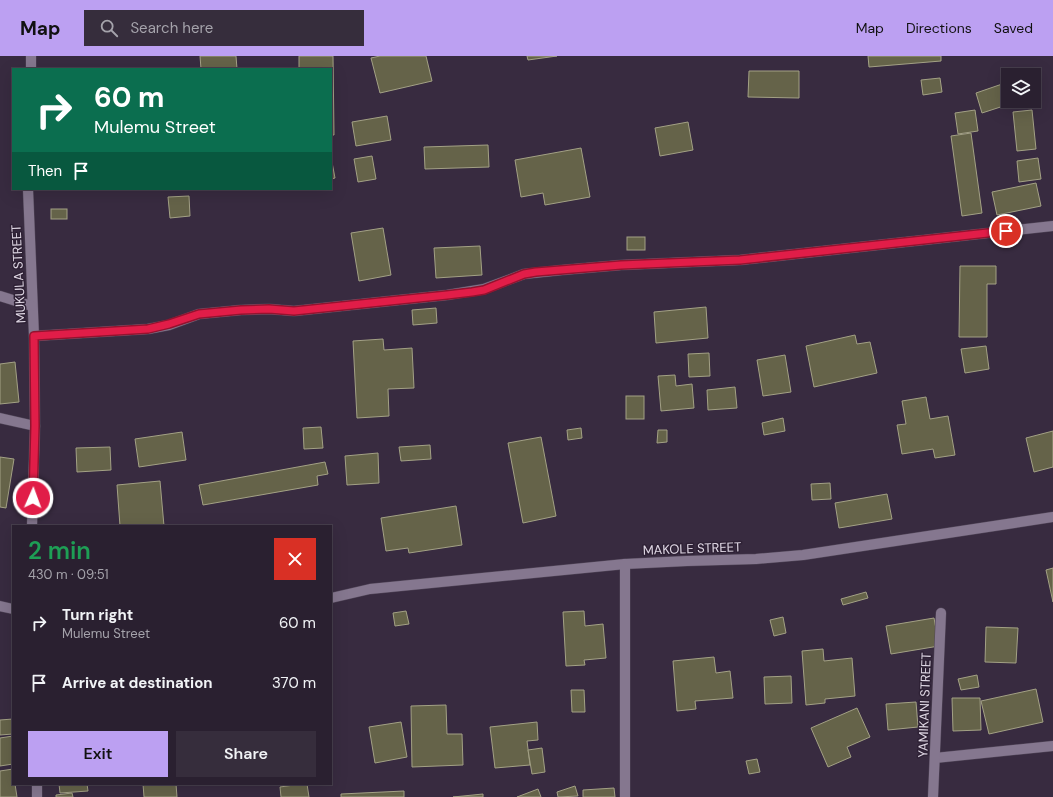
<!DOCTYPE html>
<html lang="en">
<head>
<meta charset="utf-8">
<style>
	:root { --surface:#2a2030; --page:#362d3c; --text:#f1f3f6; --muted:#a5a3ab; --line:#463e4c; --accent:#bca0f2 }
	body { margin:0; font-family:"DM Sans",sans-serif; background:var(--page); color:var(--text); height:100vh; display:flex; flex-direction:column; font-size:15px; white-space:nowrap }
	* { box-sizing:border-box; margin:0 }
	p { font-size:13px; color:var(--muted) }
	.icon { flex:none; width:22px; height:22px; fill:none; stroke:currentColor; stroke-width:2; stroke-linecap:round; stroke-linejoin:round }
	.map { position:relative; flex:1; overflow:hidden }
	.drawer { position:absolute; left:12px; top:469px; width:320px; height:260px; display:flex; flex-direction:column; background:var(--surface); border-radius:0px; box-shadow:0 4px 16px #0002,0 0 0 1px var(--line) }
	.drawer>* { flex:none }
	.hud { position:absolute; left:12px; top:12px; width:320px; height:122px; border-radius:0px; box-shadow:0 4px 16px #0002,0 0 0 1px var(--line); background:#0b6e4f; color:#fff; overflow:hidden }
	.tools { position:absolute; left:1001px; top:12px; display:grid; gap:8px }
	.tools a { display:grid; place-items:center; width:40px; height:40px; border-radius:0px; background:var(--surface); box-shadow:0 4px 16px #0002,0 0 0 1px var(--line); font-size:20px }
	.pin { position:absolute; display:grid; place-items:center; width:34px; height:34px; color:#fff; margin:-17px; border:2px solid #fff; border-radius:50%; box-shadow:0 1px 4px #0007 }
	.me { position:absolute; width:44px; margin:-22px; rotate:2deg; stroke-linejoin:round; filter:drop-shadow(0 0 3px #0008) }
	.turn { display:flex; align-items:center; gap:14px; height:84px; padding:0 16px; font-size:18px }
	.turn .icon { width:52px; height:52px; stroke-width:2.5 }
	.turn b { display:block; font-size:28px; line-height:34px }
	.then { display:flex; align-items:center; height:38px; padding:0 16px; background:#0003; gap:8px; font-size:15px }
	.round { display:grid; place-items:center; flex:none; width:42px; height:42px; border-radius:0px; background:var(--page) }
	.summary { display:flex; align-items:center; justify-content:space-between; height:68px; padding:0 16px }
	h1 { font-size:24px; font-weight:600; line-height:30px; color:#1e9e55 }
	.cta { display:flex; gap:8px; margin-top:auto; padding:8px 16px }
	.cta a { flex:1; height:46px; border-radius:0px; background:var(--accent); color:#111; font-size:16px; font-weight:600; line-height:46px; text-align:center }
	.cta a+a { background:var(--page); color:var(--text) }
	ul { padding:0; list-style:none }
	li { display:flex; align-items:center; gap:12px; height:60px; padding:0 16px }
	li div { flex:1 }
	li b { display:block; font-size:15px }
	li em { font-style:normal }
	header { display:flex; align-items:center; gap:24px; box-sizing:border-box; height:56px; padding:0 20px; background:var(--accent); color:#111 }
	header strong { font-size:19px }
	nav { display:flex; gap:22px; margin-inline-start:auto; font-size:14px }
	.search { width:280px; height:36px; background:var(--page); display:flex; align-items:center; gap:10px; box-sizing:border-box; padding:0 14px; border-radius:0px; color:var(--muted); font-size:15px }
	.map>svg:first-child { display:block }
</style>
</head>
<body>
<header>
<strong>Map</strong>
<div class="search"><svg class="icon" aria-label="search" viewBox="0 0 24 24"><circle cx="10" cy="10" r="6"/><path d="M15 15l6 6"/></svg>Search here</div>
<nav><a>Map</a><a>Directions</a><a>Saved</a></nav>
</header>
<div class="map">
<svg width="1053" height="741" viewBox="0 0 1053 741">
	<rect width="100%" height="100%" fill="#382b40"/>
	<!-- building -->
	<g fill="#656349" stroke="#a3a185">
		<path d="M200,0H236L237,13H201Z"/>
		<path d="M299,0H333L334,79H331V13H299Z"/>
		<path d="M380,0H426L432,25L380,37L371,2Z"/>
		<path d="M527,0H557L528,4Z"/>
		<path d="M868,0H941V5L869,11Z"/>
		<path d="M749,15H799V42L748,41Z"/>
		<path d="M940,22L942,36L923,39L921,24Z"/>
		<path d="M1008,26V45H1019L982,57L976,37Z"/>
		<path d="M975,54L978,75L958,78L955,57Z"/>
		<path d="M1032,54L1036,93L1017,95L1013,56Z"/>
		<path d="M387,60L391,84L356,90L352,66Z"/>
		<path d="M688,66L693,94L660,100L655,72Z"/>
		<path d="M971,77L982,157L962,160L951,80Z"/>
		<path d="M488,89L489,111L425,113L424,91Z"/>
		<path d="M581,92L590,141L545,149L543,137L521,141L515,104Z"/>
		<path d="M372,100L376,123L358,126L354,103Z"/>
		<path d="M331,101L335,122L331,123Z"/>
		<path d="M1038,102L1041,123L1019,126L1017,105Z"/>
		<path d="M1036,127L1041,150L997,159L992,136Z"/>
		<path d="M189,140L190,160L170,162L168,141Z"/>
		<rect x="51" y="153" width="16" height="10"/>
		<path d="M383,172L391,219L359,225L351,177Z"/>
		<rect x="627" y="181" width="18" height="13"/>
		<path d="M480,190L482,219L436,222L434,192Z"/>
		<path d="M960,210H996V228H987V281H959Z"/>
		<path d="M706,251L708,282L656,287L654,256Z"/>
		<path d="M436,252L437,267L413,269L412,254Z"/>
		<path d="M855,279L857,288L870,286L877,317L814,331L806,290Z"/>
		<path d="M383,283L384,294L412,292L414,332L388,333L389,360L357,362L353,285Z"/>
		<path d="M986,290L989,313L965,317L961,293Z"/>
		<path d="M709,297L710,320L689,321L688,298Z"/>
		<path d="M785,299L791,336L763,340L757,304Z"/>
		<path d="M15,306L19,346L0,348V308Z"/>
		<path d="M675,319L676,330L692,328L694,352L661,355L658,320Z"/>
		<path d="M735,331L737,352L708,354L707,334Z"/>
		<rect x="626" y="340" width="18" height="23"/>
		<path d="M926,341L930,363L948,360L955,399L935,402L933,393L902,398L897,369L906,368L902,345Z"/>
		<path d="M783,362L785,375L764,379L762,367Z"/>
		<path d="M321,371L323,392L304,393L303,372Z"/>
		<path d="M581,372L582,382L568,384L567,374Z"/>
		<path d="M658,374H667V386L657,387Z"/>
		<path d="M1053,375V411L1034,416L1026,382Z"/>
		<path d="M182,376L186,404L139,411L135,383Z"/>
		<path d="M541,381L556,460L523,467L508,387Z"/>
		<path d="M430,389L431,403L401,405L399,391Z"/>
		<path d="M110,391L111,414L77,416L76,392Z"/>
		<path d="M378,397L379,427L347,429L345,400Z"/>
		<path d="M0,401L14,403L6,452L0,451Z"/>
		<path d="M325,406L328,418L317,420L318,429L203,449L199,429Z"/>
		<path d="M160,425L164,470H120L117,429Z"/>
		<path d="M830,427L831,443L812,444L811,428Z"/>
		<path d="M887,438L892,463L839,472L835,447Z"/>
		<path d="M456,450L462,489L409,497L408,492L386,495L381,462Z"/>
		<path d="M1053,512V546L1046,514Z"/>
		<path d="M866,536L868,542L843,549L841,543Z"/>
		<path d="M406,555L409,568L395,570L393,557Z"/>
		<path d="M584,555L585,570L603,568L606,602L584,604L585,609L566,610L563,556Z"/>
		<path d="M783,561L786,577L774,580L770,564Z"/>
		<path d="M934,562L939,590L891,598L886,570Z"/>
		<path d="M986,571L1018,572L1016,607L985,606Z"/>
		<path d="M823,593L824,605L852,602L855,640L825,643V647L806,649L802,595Z"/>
		<path d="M714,601L716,617L730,615L733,642L695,645L696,653L677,655L673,605Z"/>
		<path d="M977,619L979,631L961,634L958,623Z"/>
		<path d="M791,620L792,647L765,648L764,621Z"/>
		<path d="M1036,633L1043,666L989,678L981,645Z"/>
		<path d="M571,634H584L585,656H572Z"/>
		<path d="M952,642H980L981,674L953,675Z"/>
		<path d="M916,646L918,671L888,674L886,648Z"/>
		<path d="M446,649L447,678H462L463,709L412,711L411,650Z"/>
		<path d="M857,652L870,681L847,691L851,701L828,711L811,672Z"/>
		<path d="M13,663V678L0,679V664Z"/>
		<path d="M401,666L407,701L375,707L369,671Z"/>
		<path d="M537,666L538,684L527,685L530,709L495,712L490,671Z"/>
		<path d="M13,680V708L0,710V682Z"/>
		<path d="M542,692L545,716L532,718L528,694Z"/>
		<path d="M757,703L760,716L749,718L746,705Z"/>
		<path d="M13,713V728H15L17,741H0V715Z"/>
		<path d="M59,728H87L88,735L60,737Z"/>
		<path d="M143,728H176L177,741H144Z"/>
		<path d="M301,728H307L309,741H281L280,731Z"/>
		<path d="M575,730L578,740L558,741L557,736Z"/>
		<path d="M614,732L615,741H583V734Z"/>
		<path d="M538,733L541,741H517Z"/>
		<path d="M404,735V741H341V738Z"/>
		<path d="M72,737L73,741H56V739Z"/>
		<path d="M483,738V741H453Z"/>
	</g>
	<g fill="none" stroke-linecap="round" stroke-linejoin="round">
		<defs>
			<g id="street">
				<path d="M31,13V0"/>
				<path d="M28,133L34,280L35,370L32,470"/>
				<path d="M0,240L32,250"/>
				<path d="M34,280L148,273L169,269L199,258L241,254L269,253L294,255L447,239L484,233L524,218L562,214L621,209L740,204L1053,170"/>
				<path d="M0,362L35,370"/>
				<path d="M331,542L370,533L625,508L687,505L756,503L803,499L1053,461"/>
				<path d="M0,550L13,553"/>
				<path d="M935,702L1053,690"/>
				<path d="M37,728V741"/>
				<path d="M625,741V508"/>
				<path d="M933,741L941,557"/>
			</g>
		</defs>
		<!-- street casing -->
		<use href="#street" stroke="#514658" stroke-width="11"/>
		<!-- street -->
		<use href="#street" stroke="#85778f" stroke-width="10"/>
	</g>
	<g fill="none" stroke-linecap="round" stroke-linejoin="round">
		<defs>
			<path id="route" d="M33,442L35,370L34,280L148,273L169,268L199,258L241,254L269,253L294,255L447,239L472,236L484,234L524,218L536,216L621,209L740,204L1006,175"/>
		</defs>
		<!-- route casing -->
		<use href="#route" stroke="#92132f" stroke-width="10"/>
		<!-- route -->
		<use href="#route" stroke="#e11d48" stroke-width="7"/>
	</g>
	<g text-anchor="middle" stroke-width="3" stroke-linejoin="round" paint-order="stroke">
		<!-- street labels -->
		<g font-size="13" fill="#e0d8e5" stroke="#2e2135">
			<text transform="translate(18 218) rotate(-93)" y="5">MUKULA STREET</text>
			<text transform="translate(692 492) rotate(-2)" y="5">MAKOLE STREET</text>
			<text transform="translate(924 649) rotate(-88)" y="5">YAMIKANI STREET</text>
		</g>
	</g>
</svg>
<div class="tools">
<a><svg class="icon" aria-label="layers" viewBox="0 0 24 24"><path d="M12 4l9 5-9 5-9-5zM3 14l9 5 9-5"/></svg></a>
</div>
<div class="pin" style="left:1006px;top:175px;background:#d93025"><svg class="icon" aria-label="arrive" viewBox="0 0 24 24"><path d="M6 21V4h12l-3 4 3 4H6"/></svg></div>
<svg class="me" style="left:33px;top:442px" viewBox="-20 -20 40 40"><circle r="17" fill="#e11d48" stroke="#fff" stroke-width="3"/><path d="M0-11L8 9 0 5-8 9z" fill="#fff"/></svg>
<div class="hud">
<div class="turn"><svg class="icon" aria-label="right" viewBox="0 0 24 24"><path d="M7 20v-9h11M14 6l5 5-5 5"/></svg><div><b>60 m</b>Mulemu Street</div></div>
<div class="then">Then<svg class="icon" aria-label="arrive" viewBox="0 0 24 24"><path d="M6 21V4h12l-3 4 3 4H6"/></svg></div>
</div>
<section class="drawer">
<div class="summary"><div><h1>2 min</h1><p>430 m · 09:51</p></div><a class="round" style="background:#d93025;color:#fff"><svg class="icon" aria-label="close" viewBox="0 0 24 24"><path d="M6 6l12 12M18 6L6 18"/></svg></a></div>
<ul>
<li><svg class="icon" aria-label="right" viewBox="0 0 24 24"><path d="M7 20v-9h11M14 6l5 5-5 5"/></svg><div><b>Turn right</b><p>Mulemu Street</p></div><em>60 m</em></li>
<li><svg class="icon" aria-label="arrive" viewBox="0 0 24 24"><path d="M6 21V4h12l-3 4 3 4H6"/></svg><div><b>Arrive at destination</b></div><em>370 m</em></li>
</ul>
<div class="cta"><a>Exit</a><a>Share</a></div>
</section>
</div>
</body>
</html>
